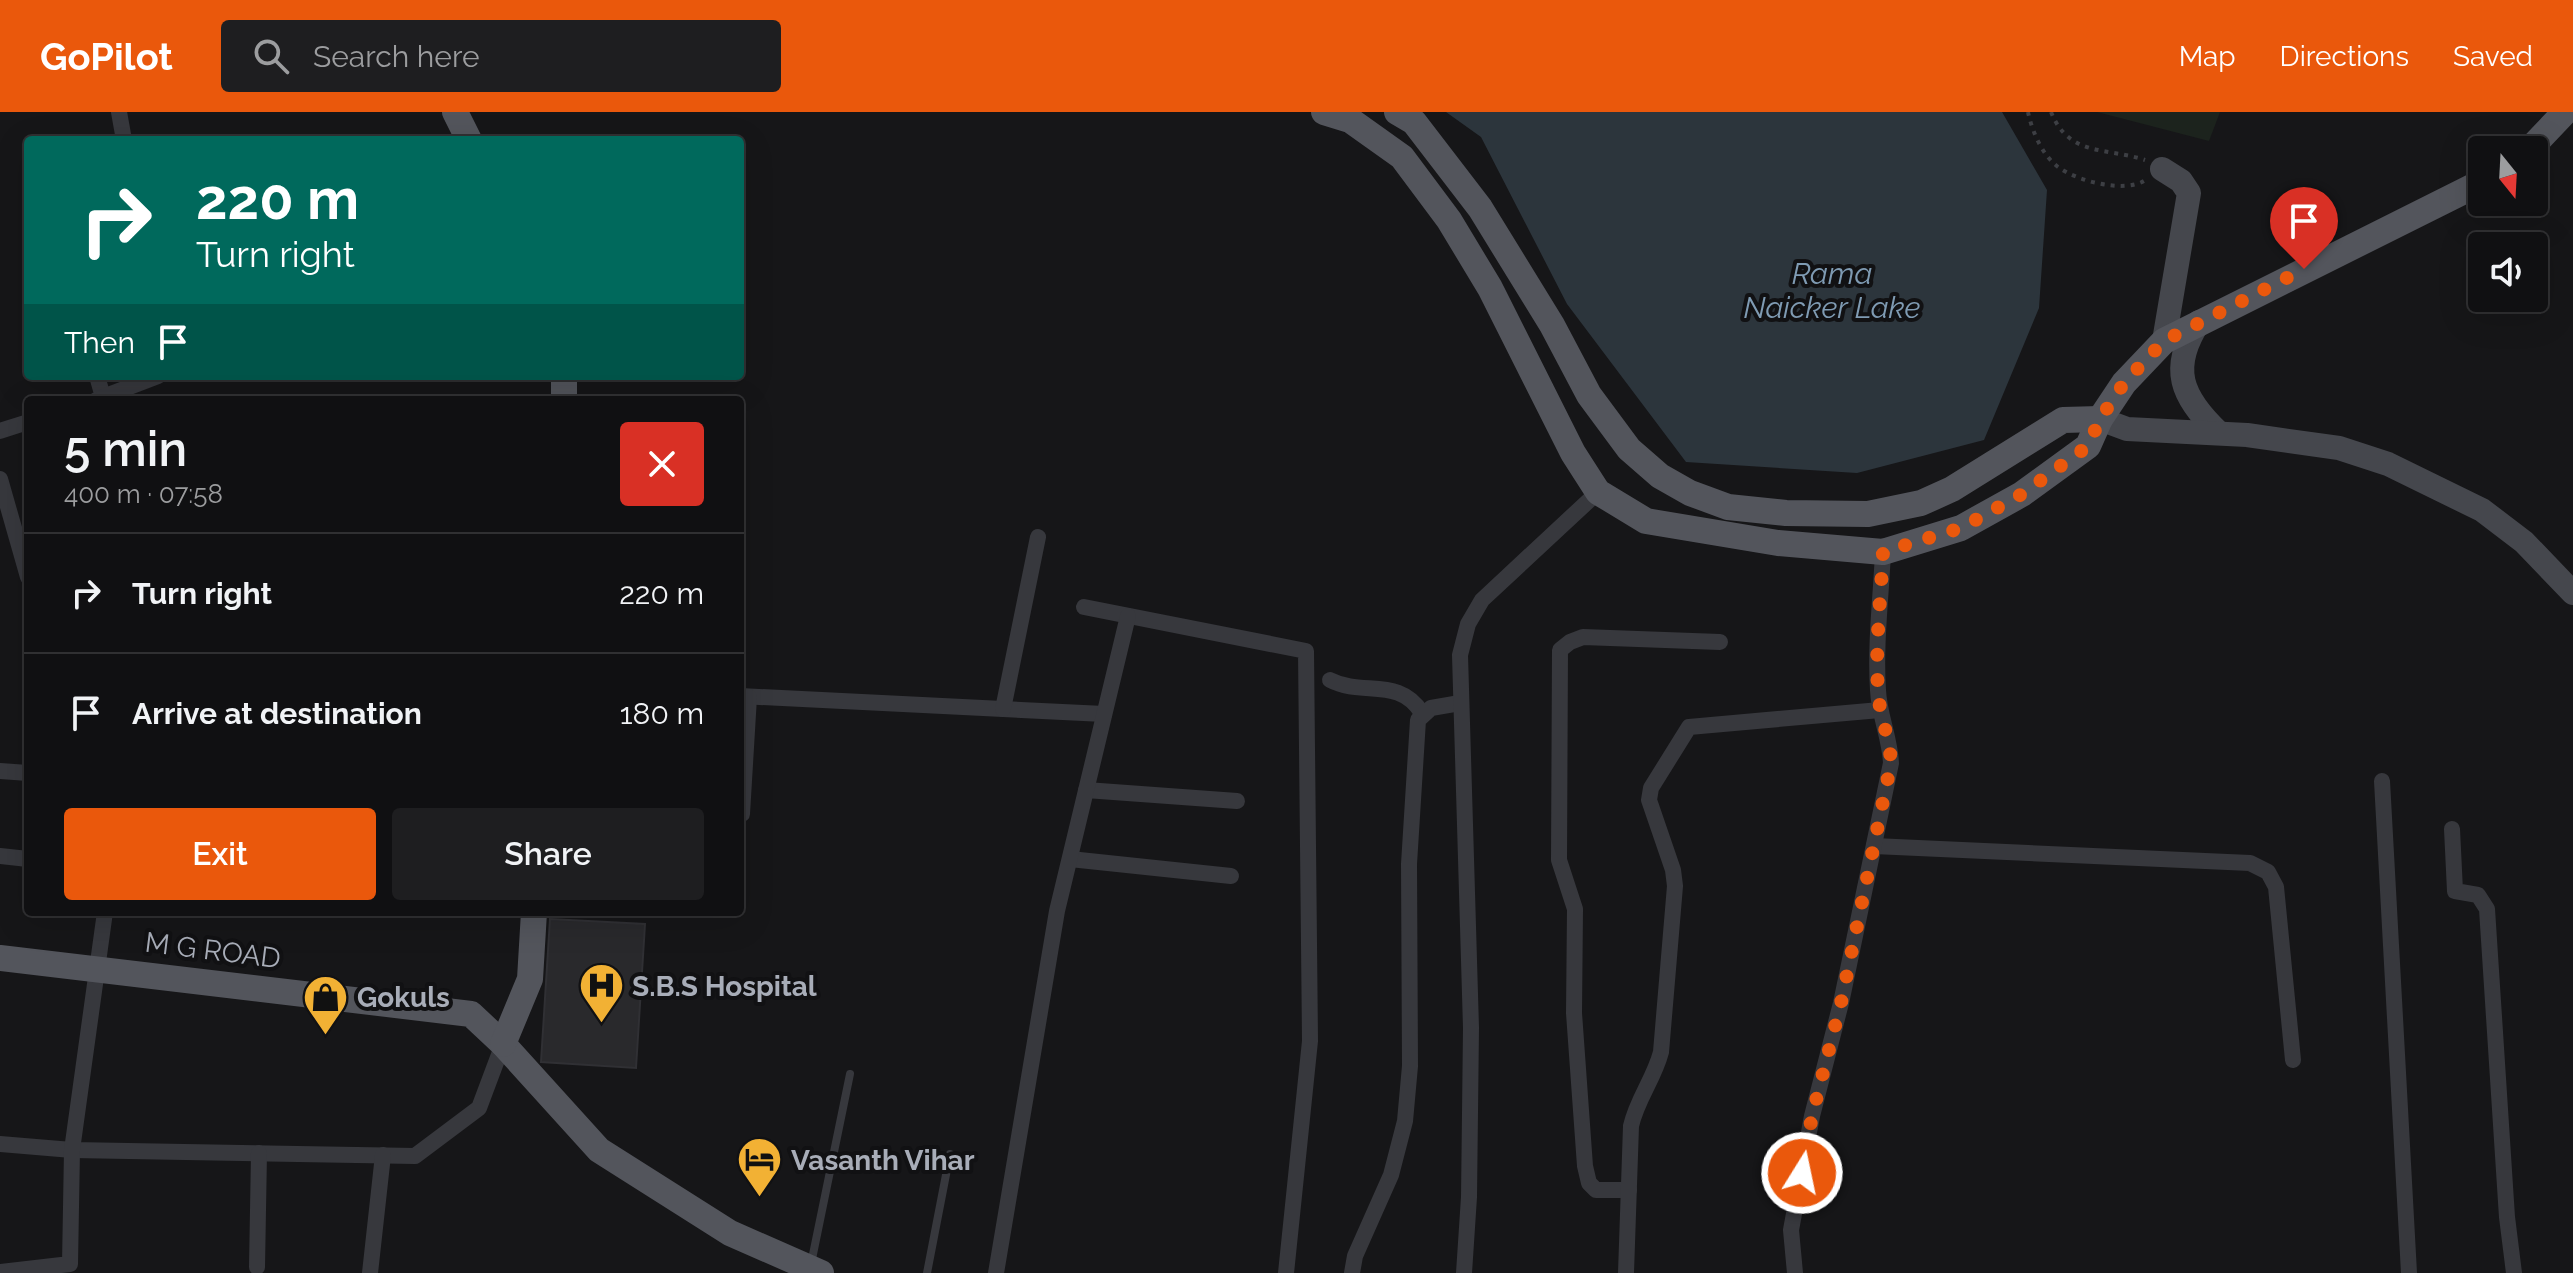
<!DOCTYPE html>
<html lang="en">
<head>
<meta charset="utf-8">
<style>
	:root { --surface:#101012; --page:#1e1e20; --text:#f1f3f6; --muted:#9c9d9f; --line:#303032; --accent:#ea580c }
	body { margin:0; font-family:Raleway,sans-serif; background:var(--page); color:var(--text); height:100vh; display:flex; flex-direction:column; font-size:30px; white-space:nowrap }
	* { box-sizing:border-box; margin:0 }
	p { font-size:26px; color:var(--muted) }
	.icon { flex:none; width:44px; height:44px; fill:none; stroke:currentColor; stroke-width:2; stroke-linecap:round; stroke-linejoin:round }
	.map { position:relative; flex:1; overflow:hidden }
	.panel { position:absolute; left:24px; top:284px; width:720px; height:520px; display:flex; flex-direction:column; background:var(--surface); border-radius:8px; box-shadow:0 8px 32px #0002,0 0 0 2px var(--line) }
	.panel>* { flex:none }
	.top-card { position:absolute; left:24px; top:24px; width:720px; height:244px; border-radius:8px; box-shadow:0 8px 32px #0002,0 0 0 2px var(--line); background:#00695c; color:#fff; overflow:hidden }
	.needle { width:52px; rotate:162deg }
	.buttons { position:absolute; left:2468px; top:24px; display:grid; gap:16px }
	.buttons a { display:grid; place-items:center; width:80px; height:80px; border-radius:8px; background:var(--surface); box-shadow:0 8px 32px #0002,0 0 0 2px var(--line); font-size:40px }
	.pin { position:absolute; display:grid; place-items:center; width:68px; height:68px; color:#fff; margin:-82px -34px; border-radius:50% 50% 50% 0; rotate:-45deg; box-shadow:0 0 8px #0007 }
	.pin .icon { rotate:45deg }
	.me { position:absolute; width:88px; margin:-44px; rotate:10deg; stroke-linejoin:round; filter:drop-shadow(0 0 6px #0008) }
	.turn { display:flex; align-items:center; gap:28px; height:168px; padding:0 40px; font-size:36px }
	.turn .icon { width:104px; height:104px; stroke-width:2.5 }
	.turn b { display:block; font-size:56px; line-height:68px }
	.then { display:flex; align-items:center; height:76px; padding:0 40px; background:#0003; gap:16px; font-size:30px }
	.round { display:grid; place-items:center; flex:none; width:84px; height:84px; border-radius:8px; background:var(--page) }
	.overview { display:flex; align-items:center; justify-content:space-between; height:136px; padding:0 40px }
	h1 { font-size:48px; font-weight:600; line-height:60px }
	.button { display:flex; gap:16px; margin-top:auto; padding:16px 40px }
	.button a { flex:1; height:92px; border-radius:8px; background:var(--accent); color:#fff; font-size:32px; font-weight:600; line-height:92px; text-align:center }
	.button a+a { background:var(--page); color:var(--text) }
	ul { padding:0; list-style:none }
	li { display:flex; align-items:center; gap:24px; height:120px; padding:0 40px; border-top:2px solid var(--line) }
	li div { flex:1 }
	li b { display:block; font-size:30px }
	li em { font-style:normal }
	header { display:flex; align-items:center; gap:48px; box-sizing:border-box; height:112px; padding:0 40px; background:var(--accent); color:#fff }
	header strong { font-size:38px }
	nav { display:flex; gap:44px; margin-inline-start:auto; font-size:28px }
	.search { width:560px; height:72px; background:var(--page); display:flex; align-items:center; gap:20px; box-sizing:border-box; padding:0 28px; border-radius:8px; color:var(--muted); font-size:30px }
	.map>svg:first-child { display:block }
</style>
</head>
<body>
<header>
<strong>GoPilot</strong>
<div class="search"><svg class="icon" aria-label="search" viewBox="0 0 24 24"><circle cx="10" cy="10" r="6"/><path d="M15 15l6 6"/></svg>Search here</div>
<nav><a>Map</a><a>Directions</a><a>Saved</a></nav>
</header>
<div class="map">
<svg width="2573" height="1161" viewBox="0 0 2573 1161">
	<rect width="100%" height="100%" fill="#161618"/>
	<!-- green -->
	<path fill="#1c231d" d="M2097,0H2220L2209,29Z"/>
	<!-- water -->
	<path fill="#2c353c" d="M1446,0H2002L2047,78L2039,196L1984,328L1857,361L1686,350L1567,192L1481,25Z"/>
	<!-- building -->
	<path fill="#29292c" stroke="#303034" stroke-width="2" d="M550,807L645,812L636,956L541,950Z"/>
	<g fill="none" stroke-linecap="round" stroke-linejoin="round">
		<!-- path -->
		<g stroke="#3d3f44" stroke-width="4" stroke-dasharray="4 6" stroke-linecap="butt">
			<path d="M2028,0C2032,19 2042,43 2058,55C2077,69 2123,81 2144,69"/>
			<path d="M2051,0C2069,45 2106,35 2145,48"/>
		</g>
		<!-- lane -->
		<g stroke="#37383d" stroke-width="8">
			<path d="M811,1152L850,962"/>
			<path d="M927,1161L950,1042"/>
		</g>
		<!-- street -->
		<g stroke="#37383d" stroke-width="16">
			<path d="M119,0L124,28"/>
			<path d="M96,288L103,285L97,264"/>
			<path d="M104,288L103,285L158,264"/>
			<path d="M0,319L28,310"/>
			<path d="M0,367L28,465"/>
			<path d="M1084,495L1306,539L1310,929L1286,1161"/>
			<path d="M1330,568C1363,585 1399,564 1422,601"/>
			<path d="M740,584L1104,602"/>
			<path d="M1003,597L1038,425"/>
			<path d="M0,659L28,661"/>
			<path d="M2382,669L2409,1161"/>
			<path d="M1086,678L1237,689"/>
			<path d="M742,702L749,585"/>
			<path d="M2452,717L2455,779L2478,783L2487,797L2507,1105L2514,1161"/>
			<path d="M1874,734L2250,751L2268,760L2276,775L2293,948"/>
			<path d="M0,744L28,747"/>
			<path d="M1070,747L1231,764"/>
			<path d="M0,1032L72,1038L415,1044L479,996L503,932"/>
			<path d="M1629,1078H1596L1589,1071L1585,1054L1574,901L1575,797L1559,748L1560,538L1570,530L1583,525L1720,530"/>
			<path d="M257,1155L259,1041"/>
			<path d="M0,1160L70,1152L72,1038L105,800"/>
			<path d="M370,1161L383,1043"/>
			<path d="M996,1161L1057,799L1128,504"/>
			<path d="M1352,1161L1355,1144L1391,1063L1405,1009L1410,954L1409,752L1418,608L1431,596L1460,591"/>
			<path d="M1464,1161L1469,1085L1471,916L1460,543L1468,512L1482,488L1598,380"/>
			<path d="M1626,1161L1631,1014C1637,987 1654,967 1661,940L1675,774L1673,758L1649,688L1651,676L1689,615L1880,598"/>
			<path d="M1795,1161L1791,1118L1812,1004L1841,891L1891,651C1890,626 1879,603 1878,578C1875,533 1881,485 1883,440"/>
		</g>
		<!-- secondary -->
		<g stroke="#45474d" stroke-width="24">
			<path d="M2162,57L2181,69L2189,81L2164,229"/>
			<path d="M2199,210C2169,256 2181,285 2219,321"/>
			<path d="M2100,307L2127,317L2247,323L2339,336L2388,352L2482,398L2524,430L2573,481"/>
		</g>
		<!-- primary -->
		<g stroke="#53555c" stroke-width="26">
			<path d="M455,0L469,28"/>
			<path d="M1324,0L1350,8L1402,45L1449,108L1490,176L1573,341L1598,380L1646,409L1778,431L1883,440L1961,416L2022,382L2088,334L2100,307L2124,271L2164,229L2482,70"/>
			<path d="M1397,0L1414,10L1480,96L1552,213L1589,283L1629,337L1660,364L1690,381L1728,395L1786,401L1868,402L1921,391L1952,377L2063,308L2100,307"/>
			<path d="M2529,38L2565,0"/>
			<path d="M564,288V264"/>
			<path d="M0,846L471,902L503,932L599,1038L730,1121L821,1161"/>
			<path d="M503,932L530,867L534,800"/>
		</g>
	</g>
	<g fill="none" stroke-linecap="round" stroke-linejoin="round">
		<!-- route -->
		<path stroke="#ea580c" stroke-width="14" stroke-dasharray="0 25.2" d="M1802,1061L1812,1004L1841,891L1891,651C1890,626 1879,603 1878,578C1875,533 1881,485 1883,440L1961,416L2022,382L2088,334L2100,307L2124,271L2164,229L2304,157"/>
	</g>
	<!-- icons -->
	<defs>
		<symbol id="hospital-pin" viewBox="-11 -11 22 30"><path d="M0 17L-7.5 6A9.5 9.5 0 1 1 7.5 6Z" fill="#f2b134" stroke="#111113"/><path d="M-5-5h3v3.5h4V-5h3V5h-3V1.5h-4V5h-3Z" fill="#111"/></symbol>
		<symbol id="shop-pin" viewBox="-11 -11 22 30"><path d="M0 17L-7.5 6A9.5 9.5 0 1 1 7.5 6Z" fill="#f2b134" stroke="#111113"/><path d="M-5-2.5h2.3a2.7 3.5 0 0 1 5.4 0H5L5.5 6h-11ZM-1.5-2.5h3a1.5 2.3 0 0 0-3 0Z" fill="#111"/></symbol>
		<symbol id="hotel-pin" viewBox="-11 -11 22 30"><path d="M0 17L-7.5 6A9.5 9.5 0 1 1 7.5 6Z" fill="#f2b134" stroke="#111113"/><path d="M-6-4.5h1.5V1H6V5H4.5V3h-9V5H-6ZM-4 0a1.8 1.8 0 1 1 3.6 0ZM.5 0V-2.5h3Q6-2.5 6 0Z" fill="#111"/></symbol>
	</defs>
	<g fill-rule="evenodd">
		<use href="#hospital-pin" x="576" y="848" width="51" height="69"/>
		<use href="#shop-pin" x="300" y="860" width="51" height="69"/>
		<use href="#hotel-pin" x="734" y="1022" width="51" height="69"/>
	</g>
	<g text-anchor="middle" stroke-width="8" stroke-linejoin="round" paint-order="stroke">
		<!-- street labels -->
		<g font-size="28" fill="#a8adb8" stroke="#111113">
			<text transform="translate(213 838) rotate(7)" y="10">M G ROAD</text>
		</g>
		<!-- poi labels -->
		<g font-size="28" font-weight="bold" fill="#a8adb8" stroke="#111113" text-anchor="start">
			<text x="632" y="884">S.B.S Hospital</text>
			<text x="357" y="895">Gokuls</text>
			<text x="791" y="1058">Vasanth Vihar</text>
		</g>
		<!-- water labels -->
		<g font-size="30" font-style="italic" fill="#7f9bb3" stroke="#111113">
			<text x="1832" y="172">Rama<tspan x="1832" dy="34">Naicker Lake</tspan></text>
		</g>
	</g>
</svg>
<div class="buttons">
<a><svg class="needle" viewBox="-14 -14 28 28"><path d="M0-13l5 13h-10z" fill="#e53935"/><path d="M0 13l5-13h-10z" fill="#9c9d9f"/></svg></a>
<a><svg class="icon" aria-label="sound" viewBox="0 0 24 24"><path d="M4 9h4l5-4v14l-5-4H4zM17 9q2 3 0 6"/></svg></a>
</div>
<div class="pin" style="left:2304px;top:157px;background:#d93025"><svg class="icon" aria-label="arrive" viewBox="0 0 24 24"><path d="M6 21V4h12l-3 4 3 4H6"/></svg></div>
<svg class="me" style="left:1802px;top:1061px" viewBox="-20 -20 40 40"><circle r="17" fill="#ea580c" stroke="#fff" stroke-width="3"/><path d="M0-11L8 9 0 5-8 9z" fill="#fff"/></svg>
<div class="top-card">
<div class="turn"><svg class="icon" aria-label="right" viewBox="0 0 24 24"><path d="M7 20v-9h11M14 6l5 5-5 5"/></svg><div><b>220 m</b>Turn right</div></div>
<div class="then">Then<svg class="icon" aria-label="arrive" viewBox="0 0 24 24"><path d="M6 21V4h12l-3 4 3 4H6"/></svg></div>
</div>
<section class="panel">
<div class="overview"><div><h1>5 min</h1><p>400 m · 07:58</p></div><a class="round" style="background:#d93025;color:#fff"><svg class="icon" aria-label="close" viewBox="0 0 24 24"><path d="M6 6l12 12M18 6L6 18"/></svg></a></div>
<ul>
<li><svg class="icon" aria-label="right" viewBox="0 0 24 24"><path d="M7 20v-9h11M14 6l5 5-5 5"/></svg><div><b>Turn right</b></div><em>220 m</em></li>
<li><svg class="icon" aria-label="arrive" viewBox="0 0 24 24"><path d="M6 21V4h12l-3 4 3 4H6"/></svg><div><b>Arrive at destination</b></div><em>180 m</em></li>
</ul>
<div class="button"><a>Exit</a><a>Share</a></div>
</section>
</div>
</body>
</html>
